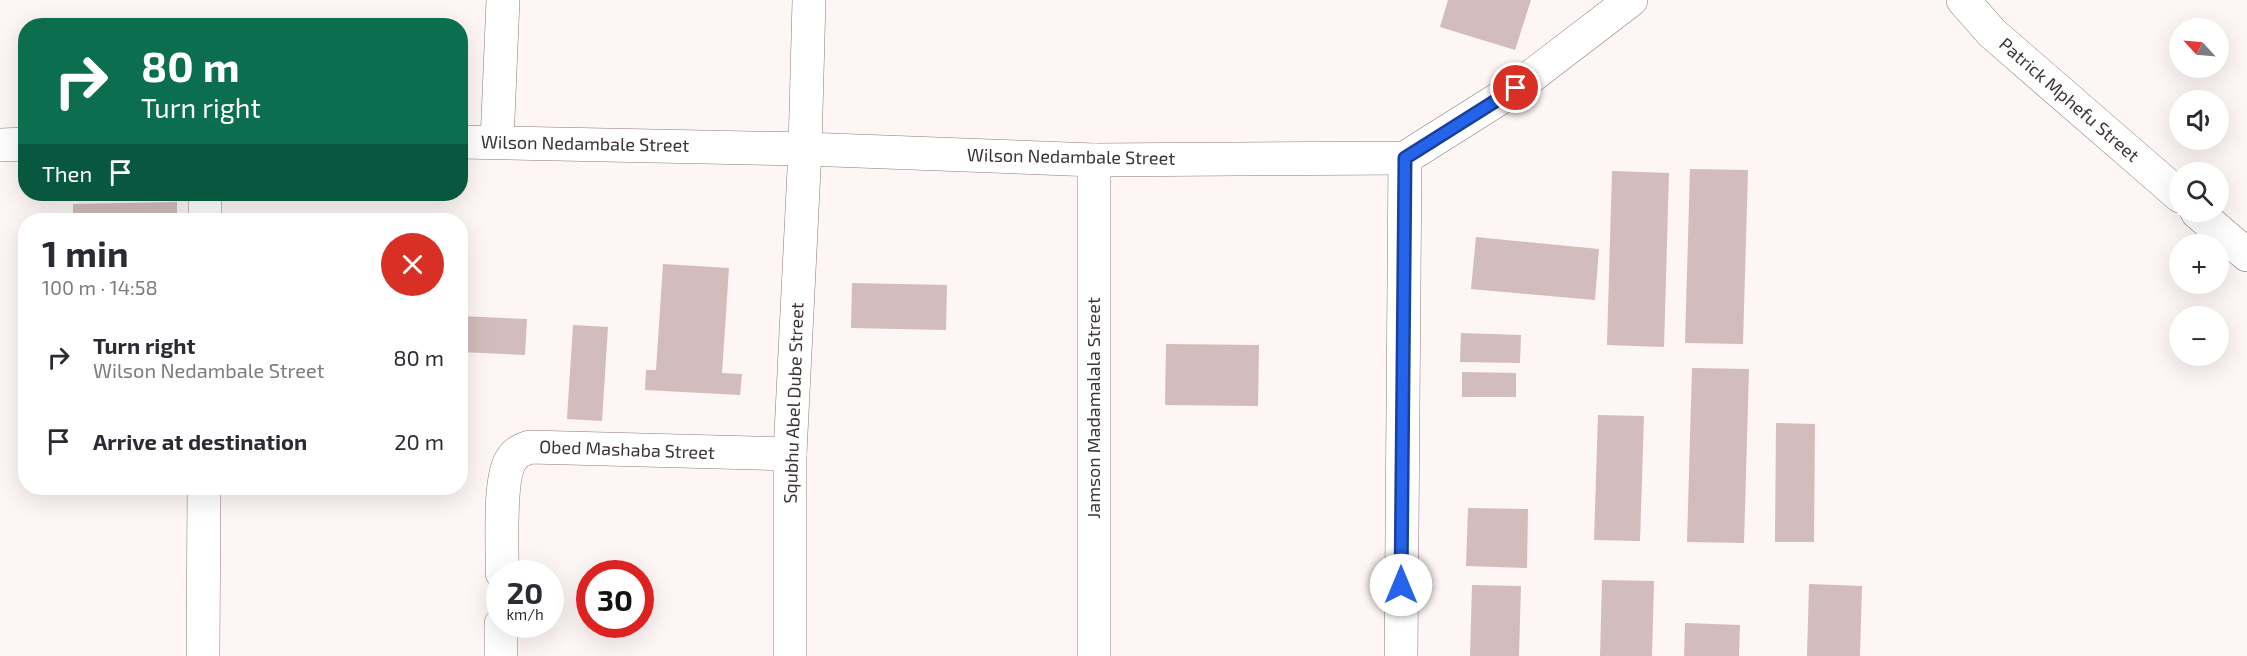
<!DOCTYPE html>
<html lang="en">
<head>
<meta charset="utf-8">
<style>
	:root { --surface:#fff; --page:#f2f2f3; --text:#2b2b33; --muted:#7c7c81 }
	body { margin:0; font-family:"Exo 2",sans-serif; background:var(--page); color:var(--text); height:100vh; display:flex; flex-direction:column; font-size:22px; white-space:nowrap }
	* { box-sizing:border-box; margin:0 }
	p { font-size:20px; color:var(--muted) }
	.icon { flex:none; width:33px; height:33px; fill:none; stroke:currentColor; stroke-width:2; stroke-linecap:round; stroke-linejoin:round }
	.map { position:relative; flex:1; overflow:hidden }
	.panel { position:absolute; left:18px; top:213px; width:450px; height:282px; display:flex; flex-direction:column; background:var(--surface); border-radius:24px; box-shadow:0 6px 24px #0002 }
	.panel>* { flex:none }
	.guide { position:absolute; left:18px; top:18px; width:450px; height:183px; border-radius:24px; box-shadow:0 6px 24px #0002; background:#0b6e4f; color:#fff; overflow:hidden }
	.needle { width:39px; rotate:296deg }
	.buttons { position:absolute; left:2169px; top:18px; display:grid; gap:12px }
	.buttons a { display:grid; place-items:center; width:60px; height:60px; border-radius:50%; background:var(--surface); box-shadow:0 6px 24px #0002; font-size:30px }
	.speed { position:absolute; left:486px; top:560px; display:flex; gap:12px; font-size:30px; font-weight:700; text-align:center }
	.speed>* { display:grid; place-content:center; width:78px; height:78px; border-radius:50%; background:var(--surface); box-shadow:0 6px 24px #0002; line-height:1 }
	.speed small { font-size:15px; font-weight:400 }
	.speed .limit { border:9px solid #d22; background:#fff; color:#111 }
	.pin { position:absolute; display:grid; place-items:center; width:51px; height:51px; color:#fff; margin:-26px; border:3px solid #fff; border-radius:50%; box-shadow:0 2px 6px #0007 }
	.me { position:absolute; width:66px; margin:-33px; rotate:0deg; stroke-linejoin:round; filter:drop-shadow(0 0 4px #0008) }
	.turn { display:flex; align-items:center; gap:21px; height:126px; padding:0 24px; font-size:27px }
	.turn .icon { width:78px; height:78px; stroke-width:2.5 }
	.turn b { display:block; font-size:42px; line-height:51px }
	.then { display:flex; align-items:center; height:57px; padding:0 24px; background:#0003; gap:12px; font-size:22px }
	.round { display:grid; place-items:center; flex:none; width:63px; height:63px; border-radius:32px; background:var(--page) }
	.overview { display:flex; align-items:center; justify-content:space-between; height:102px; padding:0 24px }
	h1 { font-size:36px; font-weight:700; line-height:45px }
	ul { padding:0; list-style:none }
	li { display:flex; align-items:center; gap:18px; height:84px; padding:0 24px }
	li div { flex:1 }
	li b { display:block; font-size:22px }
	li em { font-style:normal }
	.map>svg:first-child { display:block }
</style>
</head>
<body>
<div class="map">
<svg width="2247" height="656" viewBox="0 0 2247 656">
	<rect width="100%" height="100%" fill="#fef5f5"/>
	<!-- building -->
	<g fill="#d2bcbc">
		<path d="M1448,0H1531L1515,50L1440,27Z"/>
		<path d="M1690,169L1748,170L1743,344L1685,343Z"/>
		<path d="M1612,171L1669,173L1664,347L1607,345Z"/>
		<path d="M177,202V220H73V204Z"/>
		<path d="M1476,237L1599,249L1595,300L1471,289Z"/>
		<path d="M663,264L729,268L722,373L742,374L740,395L645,390L646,370H656Z"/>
		<path d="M852,283L947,285L946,330L851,328Z"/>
		<path d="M460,316L527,319L525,355L460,352Z"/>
		<path d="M573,325L608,327L602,421L567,419Z"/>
		<path d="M1461,333L1521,335L1520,363L1460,362Z"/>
		<path d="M1166,344L1259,345L1258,406L1165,405Z"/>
		<path d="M1692,368L1749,369L1744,543L1687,542Z"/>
		<path d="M1462,372L1516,373V397H1462Z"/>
		<path d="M1598,415L1644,416L1640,541L1594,540Z"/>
		<path d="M1776,423L1815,424L1814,542H1775Z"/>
		<path d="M1468,508L1528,509L1527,568L1466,566Z"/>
		<path d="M1602,580L1654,581L1652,656H1600Z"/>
		<path d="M1809,584L1862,586L1860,656H1807Z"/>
		<path d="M1472,585L1521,586L1519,656H1470Z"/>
		<path d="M1685,623L1740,625L1739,656H1684Z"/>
	</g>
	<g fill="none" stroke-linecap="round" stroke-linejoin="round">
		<defs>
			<g id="minor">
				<path d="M1963,0L1992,33L2180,196"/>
				<path d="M460,142L805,149L1094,160L1405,158L1516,88L1631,0"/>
				<path d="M497,142L503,0"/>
				<path d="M0,145L26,144"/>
				<path d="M1094,160V656"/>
				<path d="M2197,212L2247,255"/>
				<path d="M205,220V194"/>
				<path d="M502,573C503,547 498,480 511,460C516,452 521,450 530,447L790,454"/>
				<path d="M203,656L204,488"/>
				<path d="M501,656V624"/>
				<path d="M790,656V454L805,149L809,0"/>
				<path d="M1401,656L1405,158"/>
			</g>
		</defs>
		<!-- minor casing -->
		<use href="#minor" stroke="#8d797a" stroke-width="34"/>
		<!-- minor -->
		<use href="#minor" stroke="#fff" stroke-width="33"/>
	</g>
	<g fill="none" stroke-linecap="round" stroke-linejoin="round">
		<defs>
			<path id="route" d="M1401,585L1405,158L1516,88"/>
		</defs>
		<!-- route casing -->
		<use href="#route" stroke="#184099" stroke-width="15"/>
		<!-- route -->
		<use href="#route" stroke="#2563eb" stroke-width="10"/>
	</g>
	<g text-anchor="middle" stroke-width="4.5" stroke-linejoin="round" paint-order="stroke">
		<!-- street labels -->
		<g font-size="18" fill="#3d3434" stroke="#fff">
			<text transform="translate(2069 100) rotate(41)" y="6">Patrick Mphefu Street</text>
			<text transform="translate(585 144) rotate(1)" y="6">Wilson Nedambale Street</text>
			<text transform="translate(1071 157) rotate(1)" y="6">Wilson Nedambale Street</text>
			<text transform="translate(794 403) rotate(-88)" y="6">Squbhu Abel Dube Street</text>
			<text transform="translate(1094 408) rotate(-90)" y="6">Jamson Madamalala Street</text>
			<text transform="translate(627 450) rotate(2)" y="6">Obed Mashaba Street</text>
		</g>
	</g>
</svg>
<div class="buttons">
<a><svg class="needle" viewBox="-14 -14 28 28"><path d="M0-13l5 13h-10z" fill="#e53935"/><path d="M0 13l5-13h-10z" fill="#7c7c81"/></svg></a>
<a><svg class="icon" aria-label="sound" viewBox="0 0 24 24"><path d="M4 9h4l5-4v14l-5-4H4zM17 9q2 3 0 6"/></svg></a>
<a><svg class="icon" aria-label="search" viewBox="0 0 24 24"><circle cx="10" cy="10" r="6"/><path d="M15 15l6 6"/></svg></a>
<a>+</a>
<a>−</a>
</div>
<div class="speed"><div>20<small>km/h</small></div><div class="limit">30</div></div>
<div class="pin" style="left:1516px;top:88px;background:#d93025"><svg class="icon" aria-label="arrive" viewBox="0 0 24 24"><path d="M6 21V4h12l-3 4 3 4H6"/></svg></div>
<svg class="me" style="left:1401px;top:585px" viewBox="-20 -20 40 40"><circle r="19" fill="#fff"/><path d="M0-13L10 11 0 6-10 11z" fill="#2563eb"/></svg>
<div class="guide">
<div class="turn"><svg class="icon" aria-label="right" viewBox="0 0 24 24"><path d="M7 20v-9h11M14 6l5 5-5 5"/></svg><div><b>80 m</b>Turn right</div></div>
<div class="then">Then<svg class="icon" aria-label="arrive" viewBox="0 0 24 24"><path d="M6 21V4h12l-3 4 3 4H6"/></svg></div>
</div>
<section class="panel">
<div class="overview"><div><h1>1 min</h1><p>100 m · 14:58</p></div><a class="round" style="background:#d93025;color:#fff"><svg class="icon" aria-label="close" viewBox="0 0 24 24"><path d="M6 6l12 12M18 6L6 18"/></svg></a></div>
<ul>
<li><svg class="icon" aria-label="right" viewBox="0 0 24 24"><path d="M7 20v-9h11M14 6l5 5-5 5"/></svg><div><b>Turn right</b><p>Wilson Nedambale Street</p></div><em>80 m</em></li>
<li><svg class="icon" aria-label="arrive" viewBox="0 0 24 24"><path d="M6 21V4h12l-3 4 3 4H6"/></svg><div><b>Arrive at destination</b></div><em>20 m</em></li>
</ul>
</section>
</div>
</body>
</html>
